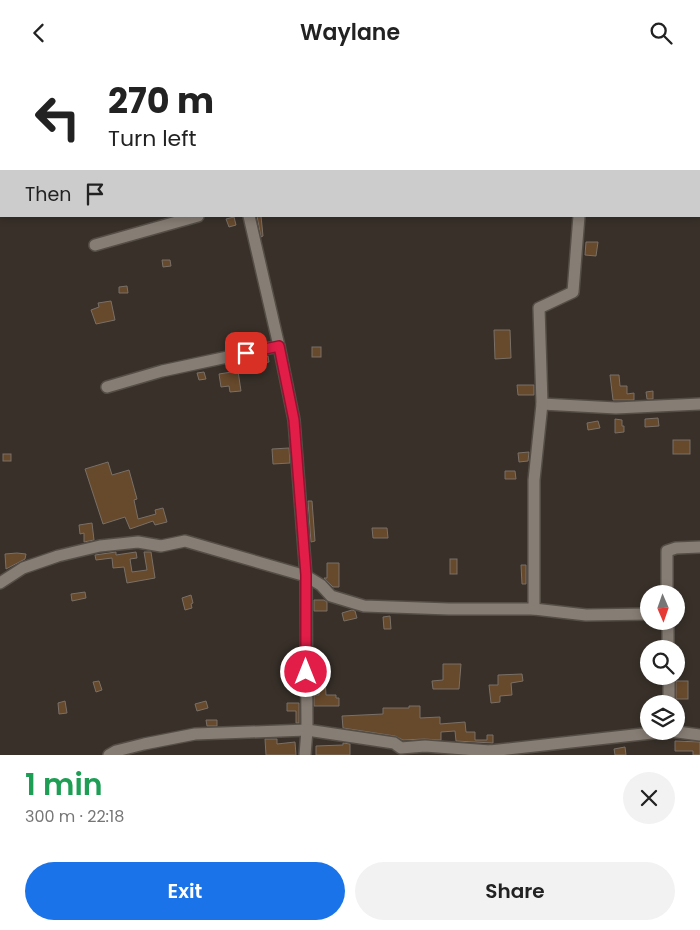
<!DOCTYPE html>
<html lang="en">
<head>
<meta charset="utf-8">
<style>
	:root { --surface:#fff; --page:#f2f2f2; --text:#222; --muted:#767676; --accent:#1a73e8 }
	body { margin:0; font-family:Poppins,sans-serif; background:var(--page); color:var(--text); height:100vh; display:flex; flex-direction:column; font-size:19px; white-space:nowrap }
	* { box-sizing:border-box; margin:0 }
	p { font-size:16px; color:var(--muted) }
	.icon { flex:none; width:28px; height:28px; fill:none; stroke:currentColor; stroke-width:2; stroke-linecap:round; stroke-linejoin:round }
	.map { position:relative; height:690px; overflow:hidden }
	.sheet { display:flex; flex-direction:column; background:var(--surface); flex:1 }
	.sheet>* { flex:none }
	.top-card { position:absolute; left:0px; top:0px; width:700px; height:152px; box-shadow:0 2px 8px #0003; background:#fff; color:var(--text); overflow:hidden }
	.needle { width:32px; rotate:178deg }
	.controls { position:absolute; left:640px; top:520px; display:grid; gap:10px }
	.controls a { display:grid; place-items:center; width:45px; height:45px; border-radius:50%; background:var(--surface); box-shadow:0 2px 8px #0003; font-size:25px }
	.pin { position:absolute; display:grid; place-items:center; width:42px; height:42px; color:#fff; margin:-21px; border-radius:10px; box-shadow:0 2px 8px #0006 }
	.me { position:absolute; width:55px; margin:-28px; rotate:0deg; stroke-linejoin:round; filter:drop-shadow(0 0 4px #0008) }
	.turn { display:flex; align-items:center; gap:18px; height:105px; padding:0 25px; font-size:22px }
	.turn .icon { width:65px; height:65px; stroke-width:2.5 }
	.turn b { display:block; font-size:35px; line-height:42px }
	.then { display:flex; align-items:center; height:48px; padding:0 25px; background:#0003; gap:10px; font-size:19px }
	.round { display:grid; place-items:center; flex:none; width:52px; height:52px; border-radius:26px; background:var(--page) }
	.headline { display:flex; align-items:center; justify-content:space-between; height:85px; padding:0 25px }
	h1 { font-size:30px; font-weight:600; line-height:38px; color:#1e9e55 }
	.primary-button { display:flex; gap:10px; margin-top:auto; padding:10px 25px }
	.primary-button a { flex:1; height:58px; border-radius:30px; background:var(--accent); color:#fff; font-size:20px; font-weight:600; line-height:58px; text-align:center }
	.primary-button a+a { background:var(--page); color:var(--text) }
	header { display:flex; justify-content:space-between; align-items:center; height:65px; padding:0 25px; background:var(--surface); font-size:22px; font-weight:600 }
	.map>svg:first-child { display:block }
</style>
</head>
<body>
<header><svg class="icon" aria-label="back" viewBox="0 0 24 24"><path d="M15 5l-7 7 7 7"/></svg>Waylane<svg class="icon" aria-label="search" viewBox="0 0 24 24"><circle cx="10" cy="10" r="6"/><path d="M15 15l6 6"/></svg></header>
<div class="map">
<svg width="700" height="690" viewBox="0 0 700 690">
	<rect width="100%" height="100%" fill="#383029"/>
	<!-- building -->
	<g fill="#67492c" stroke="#797068">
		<path d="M257,151H261L263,171L261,172Z"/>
		<path d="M234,152L236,160L229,162L226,154Z"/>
		<path d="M586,177H598L596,191L585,190Z"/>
		<path d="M162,195H170L171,201L163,202Z"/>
		<path d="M127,221L128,228H119V222Z"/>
		<path d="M111,236L115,255L96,259L91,245L99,242L98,238Z"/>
		<path d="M494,265H510L511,293L495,294Z"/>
		<rect x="312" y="282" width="9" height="10"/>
		<path d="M268,291L269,297L252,300L251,295Z"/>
		<path d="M238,306L241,326L230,327L229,321L221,322L219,309Z"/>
		<path d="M204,307L206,314L199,315L197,308Z"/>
		<path d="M610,310H619L620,321H627V329L634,328V335H613Z"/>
		<path d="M517,320H534V330H518Z"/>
		<path d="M653,326V334H647L646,327Z"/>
		<path d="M658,353L659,361L645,362V354Z"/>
		<path d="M615,354L622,355V361H624V367L615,368Z"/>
		<path d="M598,356L600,363L588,365L587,358Z"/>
		<rect x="673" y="375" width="17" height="14"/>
		<path d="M289,383L290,398L273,399L272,384Z"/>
		<path d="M529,387L528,396L519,397L518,388Z"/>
		<rect x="3" y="389" width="8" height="7"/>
		<path d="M108,397L112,410L129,405L137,434L134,435L138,454L156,449L155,445L163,443L167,457L155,460L153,456L130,464L125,452L103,459L85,404Z"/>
		<path d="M505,406H515L516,414H505Z"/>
		<path d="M308,436H312L315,476L311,477Z"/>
		<path d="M92,458L94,475L84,477V468L80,469L79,460Z"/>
		<path d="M372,463H387L388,473H373Z"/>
		<path d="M116,487V490L136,487L137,493L130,494L132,507L147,505L144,487H151L155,513L127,518L124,502L113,503L112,493L96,495L95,490Z"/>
		<path d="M17,488L26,489L25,494L6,504L5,489Z"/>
		<rect x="450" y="494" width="7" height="15"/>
		<path d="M327,498H339V522H333L324,513H327Z"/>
		<path d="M521,500H526V519H522Z"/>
		<path d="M85,527L86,533L72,536L71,529Z"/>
		<path d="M191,530L193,538L191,539L192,543L185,545L182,533Z"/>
		<path d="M314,535H324L327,537V546H314Z"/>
		<path d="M352,545L355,546L357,553L344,556L342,548Z"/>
		<path d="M390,551L391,564H384L383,552Z"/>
		<path d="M443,599H461L459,624H433L432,616L443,615Z"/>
		<path d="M522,609L523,616L511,618L512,630L500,631V637L491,638L489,620H498V610Z"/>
		<path d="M319,613H325L326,630H336V633H339V641H314V630H319Z"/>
		<path d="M99,616L102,625L96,627L93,617Z"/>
		<rect x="676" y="616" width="12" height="18"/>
		<path d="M65,636L67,648L59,649L58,638Z"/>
		<path d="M206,636L208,643L197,646L195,639Z"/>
		<path d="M287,638H299V658H296V646H287Z"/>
		<path d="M409,641H420V653L440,652V659L465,657L466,667H475V675H487V670H493V678L456,676L455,666L441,667V675L424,674L403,675L395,671L343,663L342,651L383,649V643H409Z"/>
		<path d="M206,655H217V661H207Z"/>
		<path d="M265,674H277V679L295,677L296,690H266Z"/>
		<path d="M675,676L700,677V690H693V686H675Z"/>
		<path d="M343,678L350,679V690H316V681L343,680Z"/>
		<path d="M625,682L626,690H615L614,684Z"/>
	</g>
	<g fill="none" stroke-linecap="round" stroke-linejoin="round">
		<defs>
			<g id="minor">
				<path d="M91,0V1"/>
				<path d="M213,0V1"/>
				<path d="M398,0L399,1"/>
				<path d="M590,0V1"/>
				<path d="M0,103H1"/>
				<path d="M249,151L279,281L294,355L306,511L307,665L305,690"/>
				<path d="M95,180L198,151"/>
				<path d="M107,322L162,306L279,281"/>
				<path d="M542,339L616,343L700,339"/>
				<path d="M0,518L23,503L58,491L100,481L138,477L161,481L185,476L306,511L321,520L331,531L364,541L449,544H534L586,550L649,549"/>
				<path d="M667,529V486L676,483L700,482"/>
				<path d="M534,544V415L542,339L539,243L573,227L579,151"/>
				<path d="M668,556V584"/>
				<path d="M669,611V639"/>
				<path d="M670,666L700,670"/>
				<path d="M109,690L116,686L144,679L195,669L307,665L394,678L401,683L425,681L490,686"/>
				<path d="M491,690L490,686L670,666"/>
			</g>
		</defs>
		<!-- minor casing -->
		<use href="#minor" stroke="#544e47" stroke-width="14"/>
		<!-- minor -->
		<use href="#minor" stroke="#867d74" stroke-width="11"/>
	</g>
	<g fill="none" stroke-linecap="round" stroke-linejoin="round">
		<defs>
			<path id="route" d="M246,288L279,281L294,355L306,510V607"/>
		</defs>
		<!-- route casing -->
		<use href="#route" stroke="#92132f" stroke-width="12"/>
		<!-- route -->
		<use href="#route" stroke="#e11d48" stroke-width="9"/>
	</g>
</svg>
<div class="controls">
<a><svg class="needle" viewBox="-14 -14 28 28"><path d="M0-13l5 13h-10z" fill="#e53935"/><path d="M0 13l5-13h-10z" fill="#767676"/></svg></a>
<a><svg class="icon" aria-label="search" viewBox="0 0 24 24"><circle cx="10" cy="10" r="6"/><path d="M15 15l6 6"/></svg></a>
<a><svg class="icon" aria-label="layers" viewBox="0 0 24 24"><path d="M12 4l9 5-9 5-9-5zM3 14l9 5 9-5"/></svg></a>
</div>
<div class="pin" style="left:246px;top:288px;background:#d93025"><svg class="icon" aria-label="arrive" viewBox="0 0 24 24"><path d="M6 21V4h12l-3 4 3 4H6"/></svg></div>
<svg class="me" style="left:306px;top:607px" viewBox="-20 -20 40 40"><circle r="17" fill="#e11d48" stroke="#fff" stroke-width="3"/><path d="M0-11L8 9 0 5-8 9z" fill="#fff"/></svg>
<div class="top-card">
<div class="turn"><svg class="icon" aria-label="left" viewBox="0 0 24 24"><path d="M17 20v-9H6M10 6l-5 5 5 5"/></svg><div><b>270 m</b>Turn left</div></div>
<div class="then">Then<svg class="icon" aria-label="arrive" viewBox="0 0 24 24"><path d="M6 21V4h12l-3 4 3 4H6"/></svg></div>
</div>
</div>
<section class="sheet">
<div class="headline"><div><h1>1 min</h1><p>300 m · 22:18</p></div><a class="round"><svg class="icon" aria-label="close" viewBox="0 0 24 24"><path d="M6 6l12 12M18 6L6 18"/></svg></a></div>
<div class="primary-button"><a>Exit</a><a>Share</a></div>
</section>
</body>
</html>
